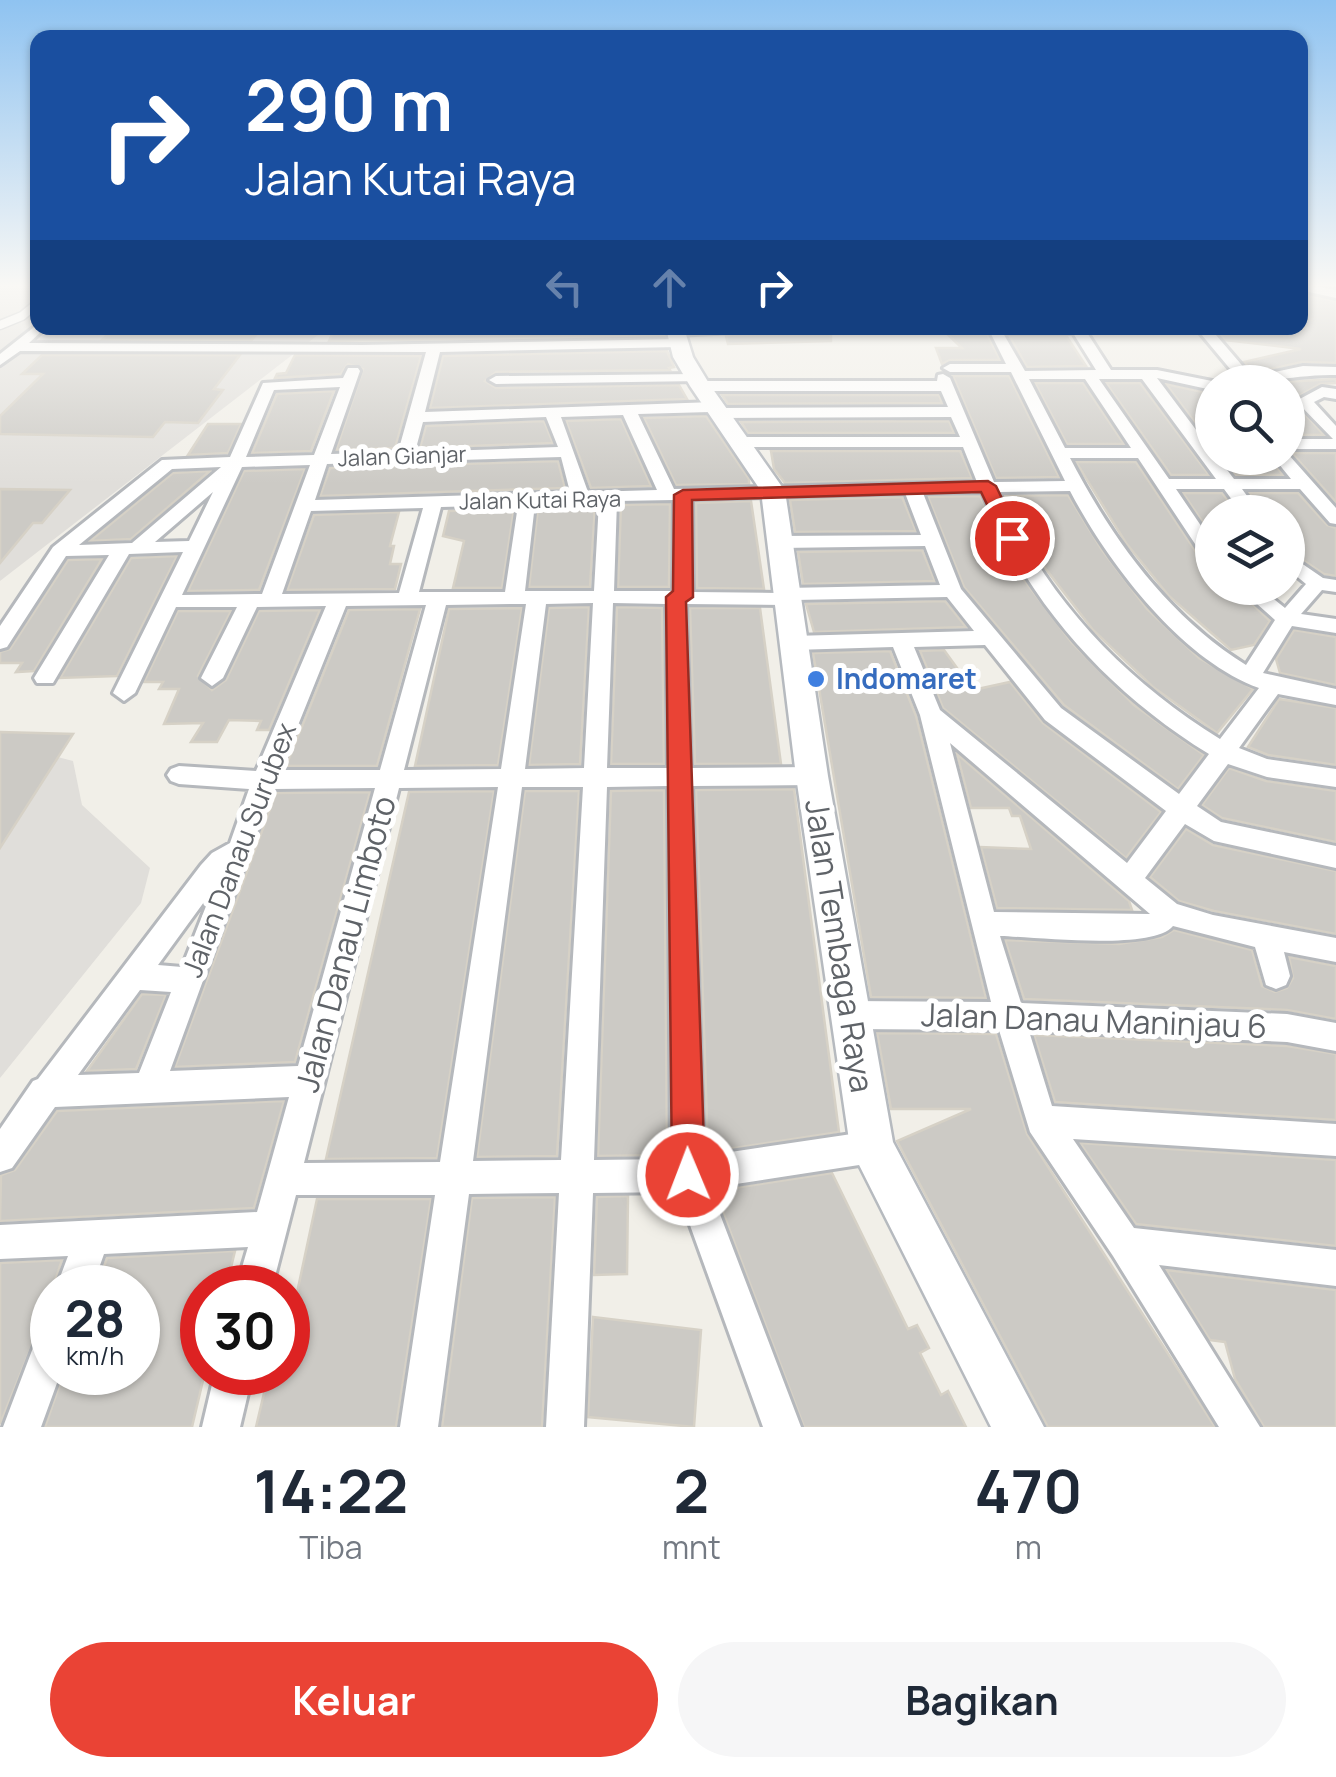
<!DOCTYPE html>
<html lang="id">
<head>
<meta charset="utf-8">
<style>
	:root { --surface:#fff; --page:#f6f6f7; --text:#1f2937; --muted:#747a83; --accent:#ea4335 }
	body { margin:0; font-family:Manrope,sans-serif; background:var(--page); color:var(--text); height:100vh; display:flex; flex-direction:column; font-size:38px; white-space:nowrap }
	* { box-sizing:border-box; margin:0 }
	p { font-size:32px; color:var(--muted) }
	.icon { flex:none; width:55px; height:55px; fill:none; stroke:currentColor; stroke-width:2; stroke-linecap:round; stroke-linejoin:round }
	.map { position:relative; height:1427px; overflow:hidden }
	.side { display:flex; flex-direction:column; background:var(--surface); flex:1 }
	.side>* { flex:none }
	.banner { position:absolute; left:30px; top:30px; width:1278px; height:305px; border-radius:20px; box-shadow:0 2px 8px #0004; background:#1a4fa0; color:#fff; overflow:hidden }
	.controls { position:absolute; left:1195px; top:365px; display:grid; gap:20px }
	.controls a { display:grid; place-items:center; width:110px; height:110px; border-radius:50%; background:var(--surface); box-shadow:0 2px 8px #0004; font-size:50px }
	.speed { position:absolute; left:30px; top:1265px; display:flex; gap:20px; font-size:50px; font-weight:700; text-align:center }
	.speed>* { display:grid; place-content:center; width:130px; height:130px; border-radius:50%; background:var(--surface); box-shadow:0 2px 8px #0004; line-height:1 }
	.speed small { font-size:25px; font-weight:400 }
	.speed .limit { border:15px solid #d22; background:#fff; color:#111 }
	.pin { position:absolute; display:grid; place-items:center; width:85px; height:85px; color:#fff; margin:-42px; border:5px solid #fff; border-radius:50%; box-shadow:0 2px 10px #0007 }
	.me { position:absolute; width:110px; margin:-55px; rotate:359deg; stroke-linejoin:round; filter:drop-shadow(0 0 8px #0008) }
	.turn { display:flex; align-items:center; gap:35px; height:210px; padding:0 50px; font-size:45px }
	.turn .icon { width:130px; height:130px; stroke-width:2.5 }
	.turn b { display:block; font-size:70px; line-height:85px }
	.lanes { display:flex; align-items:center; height:95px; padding:0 50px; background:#0003; justify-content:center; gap:50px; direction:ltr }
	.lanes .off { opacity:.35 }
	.eta { display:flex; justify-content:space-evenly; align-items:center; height:170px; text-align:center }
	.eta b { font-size:60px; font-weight:700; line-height:70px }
	.cta { display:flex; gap:20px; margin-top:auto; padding:20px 50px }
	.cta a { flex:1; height:115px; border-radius:60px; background:var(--accent); color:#fff; font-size:40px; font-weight:700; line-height:115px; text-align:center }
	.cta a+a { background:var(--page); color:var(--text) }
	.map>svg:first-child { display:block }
</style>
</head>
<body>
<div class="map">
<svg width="1336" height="1427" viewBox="0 0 1336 1427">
	<rect width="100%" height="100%" fill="#f1efe8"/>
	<!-- industrial -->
	<g fill="#e0deda">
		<path d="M0,284H37L38,328H327L0,581Z"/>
		<path d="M0,742L73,761L82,805L150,868L141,903L0,1078Z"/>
	</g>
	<!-- building -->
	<g fill="#cccac5" stroke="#d6d1c6" stroke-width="2.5">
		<path d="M1300,294L1336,301V363L1302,362L1253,373L1244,362L1301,349L1225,340L1214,328H1307L1304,320H1311Z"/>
		<path d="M335,328H663L664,336L329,341Z"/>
		<path d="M831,328V341L728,344L726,336L744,329Z"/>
		<path d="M941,328H984L1000,360H950L942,364L936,348H962Z"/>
		<path d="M106,336H255L251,341L102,340Z"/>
		<path d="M1010,337H1067L1086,366L1027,367Z"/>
		<path d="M667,351L674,367L669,368L670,370L496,372L485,381L496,388L679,385L687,399L430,408L443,356Z"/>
		<path d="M42,355H240L214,389L223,390L198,423L165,422L153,437L0,434V416L43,374H22Z"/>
		<path d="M295,355L421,356L395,448L336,450L363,369L348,364L341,374L275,378L277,374L286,373Z"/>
		<path d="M953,376H1009L1059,477L996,478Z"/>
		<path d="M1336,379V383L1320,384L1292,400L1324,435H1297L1288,424V382H1283Z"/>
		<path d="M1035,383H1083L1124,444H1067Z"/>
		<path d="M1106,383H1140L1209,475H1171Z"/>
		<path d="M1166,384L1207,393L1212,399V412H1201L1212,426V445Z"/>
		<path d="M334,391L311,451L252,453L277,394Z"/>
		<path d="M722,395H939L942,403L728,404Z"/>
		<path d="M706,416L749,479V484L676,485L644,418Z"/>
		<path d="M621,419L651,486L591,488L566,421Z"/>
		<path d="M544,421L553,443L420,448L426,426Z"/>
		<path d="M949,421L954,433H748L741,422Z"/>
		<path d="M208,424H241L228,453L188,455Z"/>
		<path d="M771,451H960L972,478L785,483L774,469Z"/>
		<path d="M1292,453H1336V502Z"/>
		<path d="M1222,458H1270L1283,475H1236Z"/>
		<path d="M558,461L565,488L320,496L330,468Z"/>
		<path d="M1076,462H1136L1202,561L1212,564V588H1236L1270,621L1254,645L1231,650L1169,596L1126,543Z"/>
		<path d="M305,469L259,590L188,591L244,471Z"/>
		<path d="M210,471L131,539L90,541L173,473Z"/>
		<path d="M0,489L70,490L42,523H33L0,563Z"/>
		<path d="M1183,493H1222L1237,512H1212V536Z"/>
		<path d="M1249,493H1298L1327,525L1336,528V576L1324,574L1288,550V512H1263Z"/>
		<path d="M1068,495L1102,550L1147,609L1199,658L1253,689L1217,733L1153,687L1093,630L1042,564L1005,496Z"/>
		<path d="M980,496L1019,573L1072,643L1134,705L1204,755L1178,789L1064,705L964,587L928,497Z"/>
		<path d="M902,497L916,531L795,532L790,500Z"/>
		<path d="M751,501L764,589L697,588L696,503Z"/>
		<path d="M670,504L669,587H618L621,505Z"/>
		<path d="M595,506L590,587H529L538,508Z"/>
		<path d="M514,509L502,588H453L464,541L443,536L449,511Z"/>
		<path d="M399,512L390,546H394L390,564H401L395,589L287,590L314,515Z"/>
		<path d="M922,550L935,581L803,584L798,552Z"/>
		<path d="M177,556L117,676L60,678L131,558Z"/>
		<path d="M102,559L34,671L16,672L22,663H0V652L10,649L68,560Z"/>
		<path d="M945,601L966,627L814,632L806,604Z"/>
		<path d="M589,607L580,764L529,765L549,608Z"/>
		<path d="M617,607L662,608L664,764H611Z"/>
		<path d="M522,608L498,765L415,766L449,609Z"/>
		<path d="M690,608H760L781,764H695Z"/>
		<path d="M420,609L377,766H286L349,610Z"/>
		<path d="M320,610L269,730H257L261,721L229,720L217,742H191L203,723L164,724L179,689H159L163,682H144L178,611H231L198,676L212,690L226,680L259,611Z"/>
		<path d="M1294,630L1336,637V685L1280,673L1276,659Z"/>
		<path d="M944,650L973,690L1010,682L1043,723L1161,812L1126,858L943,708L920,651Z"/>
		<path d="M890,651L916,716L986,998L871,997L813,653Z"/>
		<path d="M1279,699L1336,708V765L1268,755L1248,747Z"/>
		<path d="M0,732L73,734L0,848Z"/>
		<path d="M957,754L1129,901L1132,910L997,908L981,847L1031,849L1020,816H1012L1009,808H971Z"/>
		<path d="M1229,768L1266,781L1336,791V842L1222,818L1202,805Z"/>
		<path d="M794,789L839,1132L708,1152L696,790Z"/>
		<path d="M664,790L667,1155L598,1156L611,791Z"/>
		<path d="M494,791L437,1158L326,1159L409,792Z"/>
		<path d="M525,791H579L557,1156L477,1157Z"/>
		<path d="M370,792L295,1062L175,1067L276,793Z"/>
		<path d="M1186,829L1213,845L1336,871V934L1214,911L1179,901L1150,877Z"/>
		<path d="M1174,930L1252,950L1262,986L1275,992L1287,988L1293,978L1289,957L1336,966V1019L1287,1010L1024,999L1005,940L1119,944L1162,937Z"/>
		<path d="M142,994L166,995L136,1069L87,1071Z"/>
		<path d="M877,1033L996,1034L1027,1134L1215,1427H1048L897,1141L971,1109H891Z"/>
		<path d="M1034,1035L1287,1046L1336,1054V1120L1055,1102Z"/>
		<path d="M284,1101L254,1208L0,1221L1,1175L15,1170L57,1111Z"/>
		<path d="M1080,1143L1336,1160V1246L1136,1224Z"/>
		<path d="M832,1173L908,1329L917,1325L929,1348L920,1353L941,1395L948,1391L966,1427H804L715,1191Z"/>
		<path d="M628,1196L627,1274L594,1275L597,1197Z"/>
		<path d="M555,1197L542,1427H442L472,1198Z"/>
		<path d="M317,1199H431L396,1427H256L269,1372H288V1335Z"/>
		<path d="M235,1251L226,1288H202L205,1372L192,1427H45L64,1372H138V1288H96L107,1258Z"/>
		<path d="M62,1260L39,1328L0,1424V1263Z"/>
		<path d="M1166,1270L1336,1290V1427H1264L1235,1379L1225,1342L1210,1340Z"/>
		<path d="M593,1317L701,1330L694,1427L588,1417Z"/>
	</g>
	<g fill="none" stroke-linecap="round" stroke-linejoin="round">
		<defs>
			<g id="lane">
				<path d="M0,325L22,316L38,303"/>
				<path d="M94,328H277"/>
			</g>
			<g id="street">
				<path d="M1300,284L1336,290V298L1300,290Z"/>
				<path d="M38,324V328H45L29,343L362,345L678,339L685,343L678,347L440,352L425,412L714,402L721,408L948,407L941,391H700L692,386L700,381H937L938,375L943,374L950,378L994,482L1065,481L1011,372H950L943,368L950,364H1006L988,328H1084L1111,370H1157L1217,382H1212V390L1157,378L1212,451V458H1218L1234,479H1291L1274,458H1288V454L1336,508V524L1330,523L1300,489H1242L1259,512H1241L1224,489H1176L1212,542V561L1205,559L1138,458H1070C1111,537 1167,616 1246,665L1275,620L1239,588H1260L1285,608L1306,584L1288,569V554L1323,578L1336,580V592L1322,590L1301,614L1336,619V633L1292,626L1263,673L1336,689V705L1278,694L1239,748L1267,759L1336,769V787L1267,777L1228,764L1197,806L1221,822L1336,846V868L1214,841L1185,824L1145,878L1177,904L1213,915L1336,938V962L1284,952L1290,976L1286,985L1276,989L1266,985L1255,947L1173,926C1153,951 1035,937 1000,936L1021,1003L1287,1014L1336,1023V1051L1287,1042L1029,1031L1052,1106L1336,1124V1156L1073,1139L1134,1228L1336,1250V1286L1159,1265L1260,1427H1219L1113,1256L1030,1132L999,1030L850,1029L840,1025L835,1015L840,1005L850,1001L991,1002L920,715L893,647L793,650L783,643L793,636L974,631L947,597L795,600L786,605L686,604L691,768L812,767L820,770L824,776L820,782L812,785L692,786L704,1156L872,1131L883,1136L888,1147L883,1158L872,1163L710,1188L801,1427H763L678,1192L593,1193L584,1427H546L559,1193L469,1194L438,1427H400L435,1195H296L272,1288H236L248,1247L104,1254L92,1288H56L68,1256L0,1259V1225L257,1212L289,1097L55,1107L12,1168L0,1172V1129L33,1081L38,1079L201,865L212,853L230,843L249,789L179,784L171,781L167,775L171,769L179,766L256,771L326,606L257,607L223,678L212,686L201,678L237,607H176L135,693L124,701L113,693L183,552L129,554L53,683H37L34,678L109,555L66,556L7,647L0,649V626L53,547L162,460L230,457L263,383L343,378L348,368H358L360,371L331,454L398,452L426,352L20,351L0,365V354ZM1003,333H1073L1096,370L1025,371ZM1029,379H1085L1131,448H1065ZM1099,379H1142L1216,479H1169ZM340,387L314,455L246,457L274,390ZM710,412L717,418L951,417L960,437H738L730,442L738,447H963L977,482L674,489L638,414ZM623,415L657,490L588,492L561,417ZM546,417L558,447L415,452L423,422ZM561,457L570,492L315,500L327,464ZM310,465L262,594L182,595L242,467ZM221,467L132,543L79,545L172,469ZM1070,491C1108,563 1181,660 1259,688L1220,739C1123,679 1045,597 999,492ZM213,492L189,541L155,542ZM982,492C1028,603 1107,691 1209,754L1179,794L1061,708L961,589L923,493ZM905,493L921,535L780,536L771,542L780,548L925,546L940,585L786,588L777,593L693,592L692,499ZM674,500L673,591H614L617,501ZM588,502H599L594,591H525L535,504ZM518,505L505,592H419L441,507ZM423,508L399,593L282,594L311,511ZM593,603L584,768L525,769L546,604ZM613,603L666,604L668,768H607ZM510,604H526L501,769L404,770L446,605ZM426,605L380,770H280L346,606ZM985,645L1045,720L1166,811L1127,863L940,710L914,647ZM950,743L1150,914L994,912ZM668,786L671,1159L594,1160L607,787ZM498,787L440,1162L304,1163L399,788ZM522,787H583L561,1160L473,1161ZM375,788L298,1066L170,1071L273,789ZM212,891L182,967L158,965ZM140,990L171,992L139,1073L78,1075Z"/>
				<path d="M673,328H740L733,332L676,335L669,331Z"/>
				<path d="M1196,328H1210L1252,377L1303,366L1336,367V375C1303,374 1273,382 1241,382Z"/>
				<path d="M696,374L703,378L701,381L496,384L489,380L496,376Z"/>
				<path d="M1322,387L1336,389V399L1324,397L1314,402L1336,426V449H1288V439H1333L1296,401Z"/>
				<path d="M52,1327V1372H61L41,1427H3L39,1332Z"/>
				<path d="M215,1372H253L240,1427H202Z"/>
			</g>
			<path id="secondary" d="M666,328H684L693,357L710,385L785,491L828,776L893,1142L1044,1427H991L850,1147L796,776L761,491L690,386L673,357Z"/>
		</defs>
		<!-- lane casing -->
		<use href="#lane" stroke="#b5b8bc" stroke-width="11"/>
		<!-- street casing -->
		<use href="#street" stroke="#b5b8bc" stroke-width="6"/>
		<!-- secondary casing -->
		<use href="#secondary" stroke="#b6babf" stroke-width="5"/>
		<!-- lane -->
		<use href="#lane" stroke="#fff" stroke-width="8"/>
		<!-- street -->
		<use href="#street" fill="#fff" fill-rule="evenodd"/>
		<!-- secondary -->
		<use href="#secondary" fill="#fff" fill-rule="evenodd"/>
	</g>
	<!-- sky -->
	<linearGradient id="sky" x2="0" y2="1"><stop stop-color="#8fc3f1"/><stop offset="0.59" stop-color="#f9f8f5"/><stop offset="1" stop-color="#f9f8f5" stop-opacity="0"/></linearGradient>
	<rect width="1336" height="484" fill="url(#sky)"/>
	<!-- route -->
	<path fill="#ea4335" stroke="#982c22" stroke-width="2.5" d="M988,481L996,486L1021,538L1018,542H1005L981,492L692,500L693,597L686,602L705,1175L700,1187L688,1191L676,1187L672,1175L666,597L673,591L674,495L683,490Z"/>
	<!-- markers -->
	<circle fill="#3f7fe0" stroke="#fff" stroke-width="4" cx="816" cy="679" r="10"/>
	<g text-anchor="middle" stroke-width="10" stroke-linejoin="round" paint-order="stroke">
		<!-- far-street labels -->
		<g font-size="22" fill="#5f6368" stroke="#fff">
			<text transform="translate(402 456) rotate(-2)" y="8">Jalan Gianjar</text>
			<text transform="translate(540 500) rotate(-1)" y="8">Jalan Kutai Raya</text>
		</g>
		<!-- shop labels -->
		<g font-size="28" font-weight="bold" fill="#366cbe" stroke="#fff" text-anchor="start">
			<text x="836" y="689">Indomaret</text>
		</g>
		<!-- street labels -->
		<g font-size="28" fill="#5f6368" stroke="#fff">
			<text transform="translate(239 850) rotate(-69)" y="10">Jalan Danau Surubex</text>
		</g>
		<!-- near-street labels -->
		<g font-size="32" fill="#5f6368" stroke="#fff">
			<text transform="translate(346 944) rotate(-75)" y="11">Jalan Danau Limboto</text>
			<text transform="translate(839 946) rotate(81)" y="11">Jalan Tembaga Raya</text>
			<text transform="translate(1094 1021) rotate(2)" y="11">Jalan Danau Maninjau 6</text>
		</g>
	</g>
</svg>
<div class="controls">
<a><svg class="icon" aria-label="search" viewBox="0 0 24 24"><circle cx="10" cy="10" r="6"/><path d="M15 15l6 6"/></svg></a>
<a><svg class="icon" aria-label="layers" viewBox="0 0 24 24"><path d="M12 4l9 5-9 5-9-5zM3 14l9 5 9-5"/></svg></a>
</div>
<div class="speed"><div>28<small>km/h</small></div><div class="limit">30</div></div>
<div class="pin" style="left:1012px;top:538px;background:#d93025"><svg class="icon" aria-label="arrive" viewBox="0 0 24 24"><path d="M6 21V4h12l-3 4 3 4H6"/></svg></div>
<svg class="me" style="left:688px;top:1175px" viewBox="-20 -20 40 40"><circle r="17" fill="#ea4335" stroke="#fff" stroke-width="3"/><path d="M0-11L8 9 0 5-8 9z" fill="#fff"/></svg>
<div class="banner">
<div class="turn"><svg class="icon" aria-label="right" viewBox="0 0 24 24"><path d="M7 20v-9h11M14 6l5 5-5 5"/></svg><div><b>290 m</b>Jalan Kutai Raya</div></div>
<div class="lanes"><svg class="icon off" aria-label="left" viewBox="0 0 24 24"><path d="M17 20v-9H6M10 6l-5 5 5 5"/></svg><svg class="icon off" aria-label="ahead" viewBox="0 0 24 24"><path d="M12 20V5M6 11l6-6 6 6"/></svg><svg class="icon" aria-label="right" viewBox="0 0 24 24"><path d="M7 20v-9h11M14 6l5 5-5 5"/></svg></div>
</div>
</div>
<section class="side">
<div class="eta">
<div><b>14:22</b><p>Tiba</p></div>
<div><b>2</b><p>mnt</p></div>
<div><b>470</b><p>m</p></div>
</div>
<div class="cta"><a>Keluar</a><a>Bagikan</a></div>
</section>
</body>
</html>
